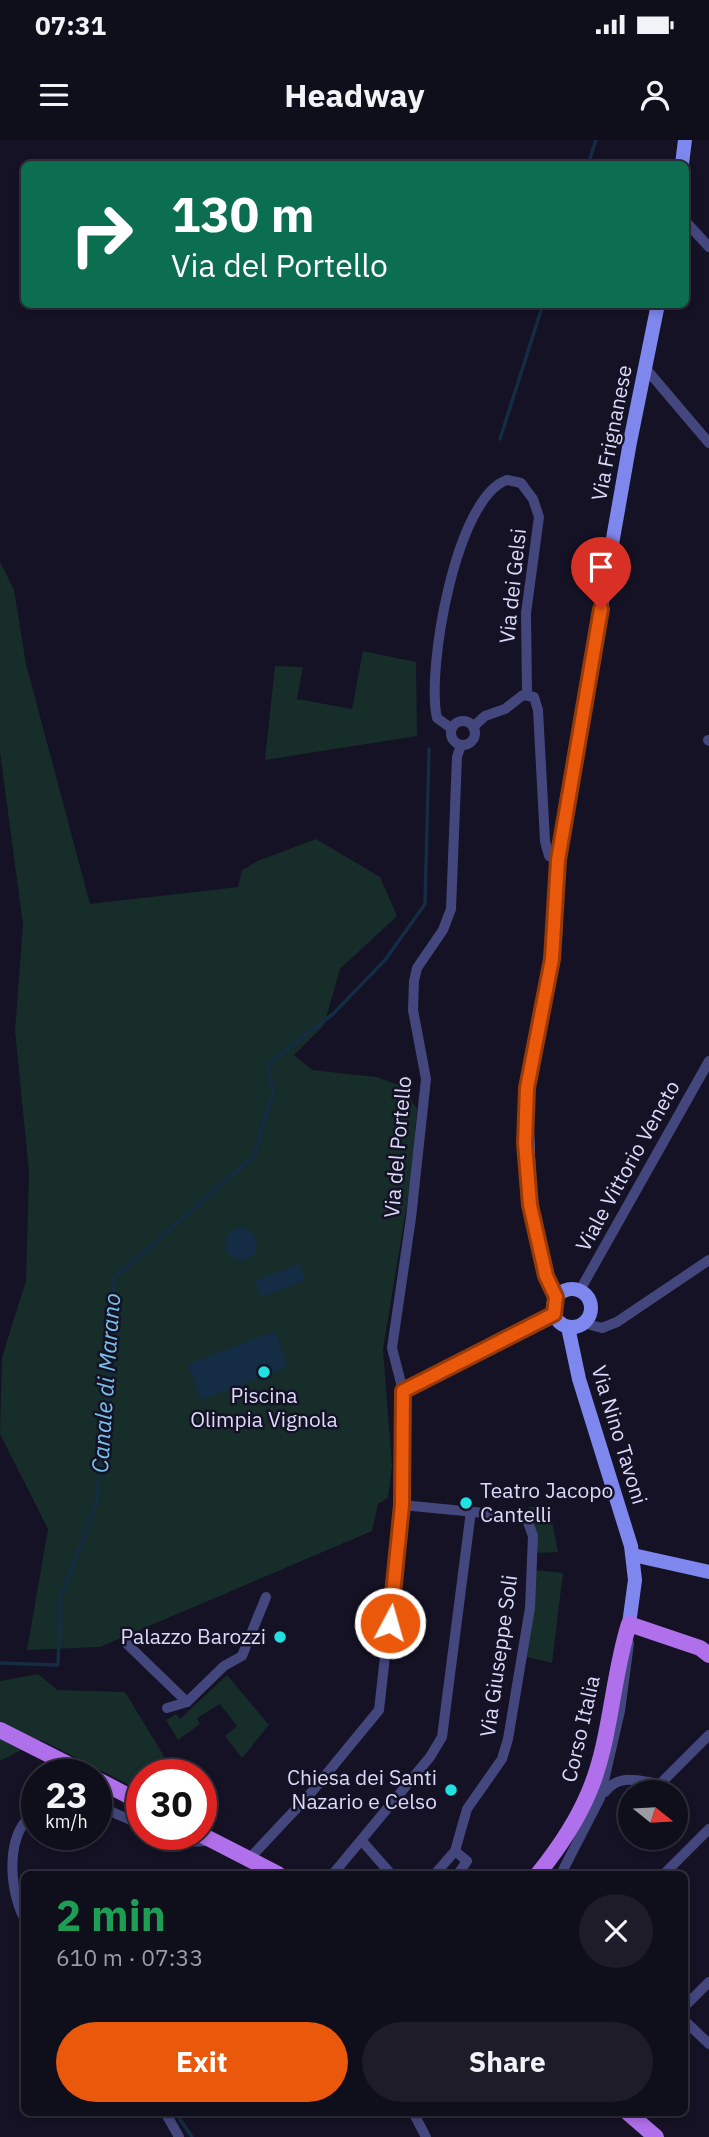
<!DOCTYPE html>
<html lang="en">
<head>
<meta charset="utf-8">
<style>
	:root { --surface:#0f0e1b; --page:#1d1c28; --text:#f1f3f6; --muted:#9b9ca3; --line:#2f2e3a; --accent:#ea580c }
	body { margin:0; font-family:"IBM Plex Sans",sans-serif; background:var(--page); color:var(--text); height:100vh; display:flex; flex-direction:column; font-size:26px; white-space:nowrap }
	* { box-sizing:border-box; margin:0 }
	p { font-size:23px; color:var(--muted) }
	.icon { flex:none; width:38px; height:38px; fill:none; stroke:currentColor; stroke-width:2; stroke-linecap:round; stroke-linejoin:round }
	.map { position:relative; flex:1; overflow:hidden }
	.details { position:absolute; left:21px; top:1731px; width:667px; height:245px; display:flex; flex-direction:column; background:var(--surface); border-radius:10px; box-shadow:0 4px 10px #0003,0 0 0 2px var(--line) }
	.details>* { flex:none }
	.top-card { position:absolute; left:21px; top:21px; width:668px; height:147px; border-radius:10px; box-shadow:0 4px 10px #0003,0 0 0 2px var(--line); background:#0b6e4f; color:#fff; overflow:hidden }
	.needle { width:46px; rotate:108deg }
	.buttons { position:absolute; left:618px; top:1640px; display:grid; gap:14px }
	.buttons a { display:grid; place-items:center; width:70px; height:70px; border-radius:50%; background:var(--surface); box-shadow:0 4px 10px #0003,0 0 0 2px var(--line); font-size:35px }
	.speed { position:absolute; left:21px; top:1619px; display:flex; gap:14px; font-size:35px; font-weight:700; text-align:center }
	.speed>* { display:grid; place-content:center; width:91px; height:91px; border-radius:50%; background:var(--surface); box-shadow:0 4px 10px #0003,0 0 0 2px var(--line); line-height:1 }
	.speed small { font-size:18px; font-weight:400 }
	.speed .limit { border:10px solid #d22; background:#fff; color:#111 }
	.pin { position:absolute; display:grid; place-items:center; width:60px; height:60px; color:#fff; margin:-72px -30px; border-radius:50% 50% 50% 0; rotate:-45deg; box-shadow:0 0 7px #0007 }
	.pin .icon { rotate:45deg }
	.me { position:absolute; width:77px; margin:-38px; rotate:6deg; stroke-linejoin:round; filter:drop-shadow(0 0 5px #0008) }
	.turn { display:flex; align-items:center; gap:24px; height:147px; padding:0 35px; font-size:32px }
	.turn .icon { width:91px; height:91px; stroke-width:2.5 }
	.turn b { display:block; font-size:49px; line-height:60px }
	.round { display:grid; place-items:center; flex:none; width:74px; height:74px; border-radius:37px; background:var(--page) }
	.summary { display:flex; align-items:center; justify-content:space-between; height:119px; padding:0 35px }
	h1 { font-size:42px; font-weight:800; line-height:52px; color:#1e9e55 }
	.action { display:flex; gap:14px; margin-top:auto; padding:14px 35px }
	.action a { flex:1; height:80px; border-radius:42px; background:var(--accent); color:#fff; font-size:28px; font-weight:800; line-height:80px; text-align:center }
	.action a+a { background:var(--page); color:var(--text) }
	.status { display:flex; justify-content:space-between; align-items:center; height:49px; padding:0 35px; background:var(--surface); direction:ltr }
	.status svg { height:19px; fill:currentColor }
	header { display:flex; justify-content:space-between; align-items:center; height:91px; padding:0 35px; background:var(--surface); font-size:32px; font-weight:800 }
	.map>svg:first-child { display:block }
</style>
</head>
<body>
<div class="status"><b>07:31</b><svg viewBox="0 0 49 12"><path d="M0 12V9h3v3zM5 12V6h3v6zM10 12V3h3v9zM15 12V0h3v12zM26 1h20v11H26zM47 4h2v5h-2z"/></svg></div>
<header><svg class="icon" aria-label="menu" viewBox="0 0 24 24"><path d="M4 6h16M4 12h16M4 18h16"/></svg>Headway<svg class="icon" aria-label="person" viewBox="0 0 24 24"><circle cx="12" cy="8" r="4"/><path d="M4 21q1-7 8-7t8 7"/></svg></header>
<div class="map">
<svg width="709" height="1997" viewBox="0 0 709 1997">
	<rect width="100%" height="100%" fill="#141224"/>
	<!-- green -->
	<g fill="#162d2a">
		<path d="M0,422L14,450L26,524L90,764L238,747L242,730L260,720L316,699L380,737L397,776L340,829L324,885L294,915L312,930L376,937L402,946L417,969L411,1040L383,1209L392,1325L388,1358L378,1364L372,1391L100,1507L27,1510L48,1389L0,1294L2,1217L26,1141L29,1032L15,891L23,785L0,612Z"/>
		<path d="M363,511L416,522L417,596L265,620L275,526L303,527L297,559L352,569Z"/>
		<path d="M549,1366L558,1412L538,1413L528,1367Z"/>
		<path d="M536,1430L563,1433L552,1523L527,1517Z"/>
		<path d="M38,1534L57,1550L125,1552L168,1623L150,1634H142V1640L131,1646L41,1600L0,1621V1541Z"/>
		<path d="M227,1535L269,1585L242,1618L225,1596L237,1586L220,1564L197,1578L200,1584L178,1600L166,1580L176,1574L180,1579Z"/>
	</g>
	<!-- water -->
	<g fill="#152c45">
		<circle cx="241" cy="1104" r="16"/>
		<path d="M299,1124L305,1140L262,1157L255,1141Z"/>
		<path d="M275,1191L288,1227L201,1260L188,1224Z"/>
	</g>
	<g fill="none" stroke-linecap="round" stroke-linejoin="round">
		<!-- stream -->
		<g stroke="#152c45" stroke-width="3.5">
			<path d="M588,24L596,0"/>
			<path d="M500,299L543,164"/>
			<path d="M0,1523L58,1525L60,1459L96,1364L110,1240L114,1138L254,1016L273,953L268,924L333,874L385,820L425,764L429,609"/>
			<path d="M175,1972L192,1997"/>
		</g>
		<!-- street -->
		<g stroke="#44477d" stroke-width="10">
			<path d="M686,82L709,107"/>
			<path d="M647,230L709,303"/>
			<circle cx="463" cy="593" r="12"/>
			<path d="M473,587L485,576L505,569L523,555L534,557L538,570L545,701L549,716L558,720"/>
			<path d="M451,588L437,578C426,530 456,357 507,340L521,343L533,359L539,377L526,473L527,554"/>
			<path d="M708,600L709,601"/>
			<path d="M580,1150L709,921"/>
			<path d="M583,1183L602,1188L617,1182L709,1120"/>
			<path d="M403,1251L554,1174"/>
			<path d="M402,1365L526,1377L533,1396L530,1468L508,1599L502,1619L467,1669L455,1711"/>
			<path d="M126,1503L187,1562"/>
			<path d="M167,1568L187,1562L224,1526L242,1516L266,1457"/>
			<path d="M605,1652C619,1633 639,1641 660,1644L709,1595"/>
			<path d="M96,1665L142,1685"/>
			<path d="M163,1694L182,1702L210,1701"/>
			<path d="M362,1701L391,1734"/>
			<path d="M249,1719L310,1654L379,1570L402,1365L403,1251L392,1208L411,1078L426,939L413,870L414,841L417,828L443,790L451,769L457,617L461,605"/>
			<path d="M333,1734L430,1617L442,1597L471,1371"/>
			<path d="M435,1734L455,1711L467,1721L458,1734"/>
			<path d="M561,1734L600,1658L620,1571L629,1503"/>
			<path d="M664,1734L709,1689"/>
			<path d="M24,1778C9,1749 4,1691 37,1671"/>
			<path d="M684,1867L709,1842"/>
			<path d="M684,1880L709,1904"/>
			<path d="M165,1972L179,1997"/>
			<path d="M413,1972L426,1997"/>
		</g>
		<!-- secondary -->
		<g stroke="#7e87ed" stroke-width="14">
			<path d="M682,24L685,0"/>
			<circle cx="572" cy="1168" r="19"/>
			<path d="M556,1157L546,1136L530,1065L526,967L529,931L555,798L558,720L566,665L630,302L658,164"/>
			<path d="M568,1187L579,1239L631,1406L635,1440L629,1484"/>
			<path d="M633,1415L709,1432"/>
		</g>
		<!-- primary -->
		<g stroke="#b170eb" stroke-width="16">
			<path d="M0,1590L87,1634"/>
			<path d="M96,1639L142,1663"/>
			<path d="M200,1694L278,1734"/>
			<path d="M538,1734C558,1709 577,1681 589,1652C611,1601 612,1537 629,1484L700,1508L709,1515"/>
			<path d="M627,1972L656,1997"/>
		</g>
	</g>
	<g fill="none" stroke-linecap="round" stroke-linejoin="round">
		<defs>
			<path id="route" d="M390,1483L402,1365L403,1251L554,1174L556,1157L546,1136L530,1065L525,1003L527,948L552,819L558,720L601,469"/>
		</defs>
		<!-- route casing -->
		<use href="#route" stroke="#983908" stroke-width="18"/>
		<!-- route -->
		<use href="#route" stroke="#ea580c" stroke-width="12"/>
	</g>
	<!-- markers -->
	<g fill="#20e0e0" stroke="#141224" stroke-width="2.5">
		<circle cx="264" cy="1232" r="7"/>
		<circle cx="466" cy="1363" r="7"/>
		<circle cx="280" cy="1497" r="7"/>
		<circle cx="451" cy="1650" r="7"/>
	</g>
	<g text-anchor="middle" stroke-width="5" stroke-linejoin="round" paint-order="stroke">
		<!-- street labels -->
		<g font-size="21" fill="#dbdafa" stroke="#141224">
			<text transform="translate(612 293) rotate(-79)" y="7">Via Frignanese</text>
			<text transform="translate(513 446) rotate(-84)" y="7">Via dei Gelsi</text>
			<text transform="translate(398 1007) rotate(-85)" y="7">Via del Portello</text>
			<text transform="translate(628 1026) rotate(-61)" y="7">Viale Vittorio Veneto</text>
			<text transform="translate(619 1295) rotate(73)" y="7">Via Nino Tavoni</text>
			<text transform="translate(499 1516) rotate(-82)" y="7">Via Giuseppe Soli</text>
			<text transform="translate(581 1589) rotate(-77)" y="7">Corso Italia</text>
		</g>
		<!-- poi labels -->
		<g font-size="21" fill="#dbdafa" stroke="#141224" text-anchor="end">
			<text x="264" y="1263" text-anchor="middle">Piscina<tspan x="264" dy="24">Olimpia Vignola</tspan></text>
			<text x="480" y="1358" text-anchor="start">Teatro Jacopo<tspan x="480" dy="24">Cantelli</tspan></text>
			<text x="266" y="1504">Palazzo Barozzi</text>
			<text x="437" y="1645">Chiesa dei Santi<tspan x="437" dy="24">Nazario e Celso</tspan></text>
		</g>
		<!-- water labels -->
		<g font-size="23" font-style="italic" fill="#76c1ec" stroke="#141224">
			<text transform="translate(106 1243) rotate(-86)" y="8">Canale di Marano</text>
		</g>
	</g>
</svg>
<div class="buttons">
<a><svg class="needle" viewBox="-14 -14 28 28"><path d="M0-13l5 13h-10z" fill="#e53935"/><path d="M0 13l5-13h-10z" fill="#9b9ca3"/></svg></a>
</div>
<div class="speed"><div>23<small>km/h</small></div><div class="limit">30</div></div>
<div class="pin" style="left:601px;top:469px;background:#d93025"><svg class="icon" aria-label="arrive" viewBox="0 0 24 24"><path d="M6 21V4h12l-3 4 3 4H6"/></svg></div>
<svg class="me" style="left:390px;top:1483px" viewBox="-20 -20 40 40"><circle r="17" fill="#ea580c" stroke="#fff" stroke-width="3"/><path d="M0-11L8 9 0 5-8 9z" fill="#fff"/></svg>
<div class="top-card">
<div class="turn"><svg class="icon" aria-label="right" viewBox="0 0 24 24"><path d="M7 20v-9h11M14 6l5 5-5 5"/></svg><div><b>130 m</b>Via del Portello</div></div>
</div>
<section class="details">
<div class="summary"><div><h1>2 min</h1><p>610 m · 07:33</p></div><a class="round"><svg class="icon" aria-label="close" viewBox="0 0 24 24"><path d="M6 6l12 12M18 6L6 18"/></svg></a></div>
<div class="action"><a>Exit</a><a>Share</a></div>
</section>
</div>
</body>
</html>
